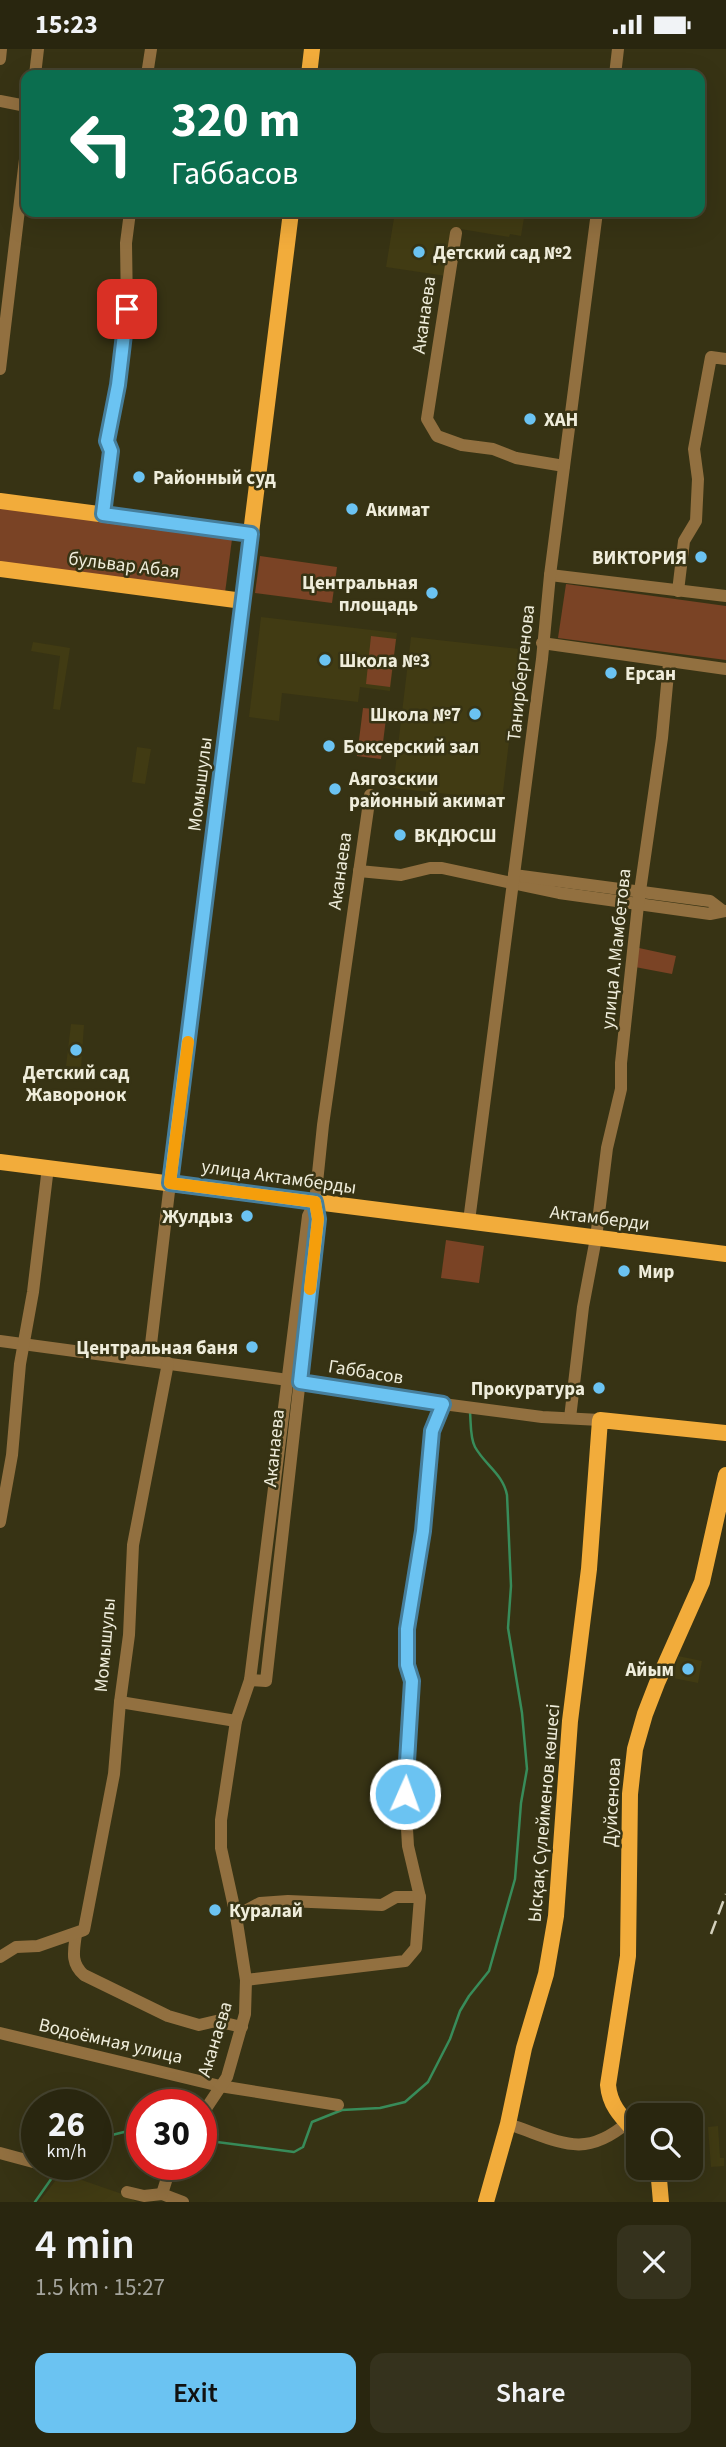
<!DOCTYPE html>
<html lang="en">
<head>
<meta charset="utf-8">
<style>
	:root { --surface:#29260f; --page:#35321d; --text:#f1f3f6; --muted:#a5a59e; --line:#45432f; --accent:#6bc3f2 }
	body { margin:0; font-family:"Source Sans 3",sans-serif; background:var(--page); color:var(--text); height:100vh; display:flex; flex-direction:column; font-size:26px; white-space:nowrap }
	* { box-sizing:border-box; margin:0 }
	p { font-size:23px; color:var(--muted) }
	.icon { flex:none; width:38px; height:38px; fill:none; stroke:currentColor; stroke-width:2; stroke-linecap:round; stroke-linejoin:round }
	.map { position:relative; height:2153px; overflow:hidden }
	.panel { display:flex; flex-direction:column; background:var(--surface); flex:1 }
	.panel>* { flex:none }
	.top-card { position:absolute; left:21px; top:21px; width:684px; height:147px; border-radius:14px; box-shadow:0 7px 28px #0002,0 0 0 2px var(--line); background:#0b6e4f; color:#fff; overflow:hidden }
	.controls { position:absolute; left:626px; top:2054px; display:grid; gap:14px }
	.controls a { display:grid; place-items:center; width:77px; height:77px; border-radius:14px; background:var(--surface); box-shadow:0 7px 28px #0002,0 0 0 2px var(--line); font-size:35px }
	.speed { position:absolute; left:21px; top:2040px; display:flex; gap:14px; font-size:35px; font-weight:700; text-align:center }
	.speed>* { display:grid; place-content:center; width:91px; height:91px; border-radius:50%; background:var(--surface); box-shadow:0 7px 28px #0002,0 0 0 2px var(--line); line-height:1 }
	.speed small { font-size:18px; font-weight:400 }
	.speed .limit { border:10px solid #d22; background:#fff; color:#111 }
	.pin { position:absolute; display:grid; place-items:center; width:60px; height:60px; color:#fff; margin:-30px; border-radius:14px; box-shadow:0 4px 10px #0006 }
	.me { position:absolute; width:77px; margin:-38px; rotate:2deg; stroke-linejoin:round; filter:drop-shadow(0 0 5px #0008) }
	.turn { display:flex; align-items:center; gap:24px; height:147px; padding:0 35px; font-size:32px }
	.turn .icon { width:91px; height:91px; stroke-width:2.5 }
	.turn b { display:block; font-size:49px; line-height:60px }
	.round { display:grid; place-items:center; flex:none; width:74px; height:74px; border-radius:14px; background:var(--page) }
	.headline { display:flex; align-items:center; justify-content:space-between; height:119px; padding:0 35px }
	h1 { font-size:42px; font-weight:600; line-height:52px }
	.action { display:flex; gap:14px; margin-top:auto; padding:14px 35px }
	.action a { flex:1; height:80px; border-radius:14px; background:var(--accent); color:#111; font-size:28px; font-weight:600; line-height:80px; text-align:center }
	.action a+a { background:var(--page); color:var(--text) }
	.status { display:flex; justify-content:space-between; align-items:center; height:49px; padding:0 35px; background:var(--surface); direction:ltr }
	.status svg { height:19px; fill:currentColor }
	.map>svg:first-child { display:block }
</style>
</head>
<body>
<div class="status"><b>15:23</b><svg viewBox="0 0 49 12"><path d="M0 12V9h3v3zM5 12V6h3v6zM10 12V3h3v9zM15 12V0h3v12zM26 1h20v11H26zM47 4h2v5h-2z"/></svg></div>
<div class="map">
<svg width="726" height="2153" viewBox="0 0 726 2153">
	<rect width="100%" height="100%" fill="#373314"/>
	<!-- built -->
	<g fill="#413b13">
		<path d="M395,163H525L521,187L510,185L509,188L454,179L446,227L386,218Z"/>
		<path d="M261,568L397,584L390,642L360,638L358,653L282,644L279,672L249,668Z"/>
		<path d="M411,588L520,600L502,751L393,739Z"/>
		<path d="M33,593L70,599L60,661L53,660L60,607L31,602Z"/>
		<path d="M137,698L151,700L145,735L132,733Z"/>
		<path d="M71,975L84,976L81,1019L66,1017Z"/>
		<path d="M678,1607L702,1612L698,1634L673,1629Z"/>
		<path d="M718,2077L720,2109H724V2117L711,2118L708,2078Z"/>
		<path d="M76,2129L125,2146L137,2153H39L56,2131Z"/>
	</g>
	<!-- green -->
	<g fill="#7a4325">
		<path d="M0,459L232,490L225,544L0,514Z"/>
		<path d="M260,507L337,518L332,554L255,544Z"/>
		<path d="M566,535L726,557V611L558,589Z"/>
		<path d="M371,587L396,590L390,638L366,635Z"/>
		<path d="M363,659L387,661L381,710L357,707Z"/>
		<path d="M639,899L676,907L672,925L635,918Z"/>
		<path d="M446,1191L484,1197L479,1234L441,1229Z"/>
	</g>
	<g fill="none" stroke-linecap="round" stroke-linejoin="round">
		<!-- stream -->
		<g stroke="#388c5a" stroke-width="2.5">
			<path d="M96,2090L124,2083L142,2085"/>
			<path d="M201,2091L294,2103L303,2098L312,2073L342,2061L380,2059L405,2053L428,2033L450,1990L460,1962L469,1947L489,1922L515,1830L521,1754L527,1720L522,1664L508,1579L511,1537L507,1446C503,1425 485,1416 475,1398C470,1389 471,1374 470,1363"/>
			<path d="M35,2153L61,2116"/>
		</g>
		<!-- minor -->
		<g stroke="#927040" stroke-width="12">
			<path d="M0,10L1,0"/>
			<path d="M35,26L38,0"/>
			<path d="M147,26L151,0"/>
			<path d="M615,26L618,0"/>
			<path d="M0,52L26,57"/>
			<path d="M456,184L427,370L437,387L462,396L493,400L516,409L564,417"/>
			<path d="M0,320L26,102"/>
			<path d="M103,465L111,402L107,392L118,336L127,260L126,194L130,163"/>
			<path d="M550,526L726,547"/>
			<path d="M678,542L684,492L696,472L698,430L694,400L711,308L726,310"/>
			<path d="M542,594L726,620"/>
			<path d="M359,822L401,826L430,819H442L559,844L710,865L726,862"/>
			<path d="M514,826L710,852L723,862"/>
			<path d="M469,1172L542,610L550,526L597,163"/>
			<path d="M0,1292L288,1331L443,1355L542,1368L600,1371"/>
			<path d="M149,1312L170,1134"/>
			<path d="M570,1369L583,1258L596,1189L607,1099L621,1040V1014L638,856L662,689L669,614"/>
			<path d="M0,1473L12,1406L20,1315L33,1243L48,1118"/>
			<path d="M250,1631L266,1632L318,1170L315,1153L323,1076L370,746"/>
			<path d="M120,1653L236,1672"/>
			<path d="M236,1867L260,1854L288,1852L382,1856L396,1848H420"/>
			<path d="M76,1885C74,1901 70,1914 84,1926L168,1967L199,1976L216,1972L242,1978"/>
			<path d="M0,1908L16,1898L38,1897L84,1881L114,1725L120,1653L129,1586L133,1496L168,1314"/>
			<path d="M246,1931L405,1912L416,1899L420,1848L408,1797L405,1745L412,1632L407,1616V1580L423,1483L432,1383L443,1355"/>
			<path d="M0,1984L220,2037L338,2056"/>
			<path d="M201,2067L227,2028L245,1965L246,1931L236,1867L221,1799V1771L236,1672L250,1631L308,1167L315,1153"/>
			<path d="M508,2075C558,2091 582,2112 627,2074"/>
			<path d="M0,2104L37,2114"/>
			<path d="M127,2143L144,2147L162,2145L183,2153"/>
			<path d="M162,2145L171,2116"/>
		</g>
		<!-- major -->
		<g stroke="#f2ac3b" stroke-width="16">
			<path d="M309,26L312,0"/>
			<path d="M0,452L251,485"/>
			<path d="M0,520L243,552"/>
			<path d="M0,1113L726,1205"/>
			<path d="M170,1134L291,163"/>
			<path d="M639,2087C624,2070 610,2059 608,2036L628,1907L630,1745L635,1700L645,1665L657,1634L702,1533L726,1426"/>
			<path d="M658,2119L661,2153"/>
			<path d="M486,2153L508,2075L524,1999L546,1925L556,1867L570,1672L589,1520L600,1371L726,1384"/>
		</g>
		<!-- rail -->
		<path stroke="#d3d0bc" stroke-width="2.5" stroke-dasharray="14 7" stroke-linecap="butt" d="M711,1885L726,1845"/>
	</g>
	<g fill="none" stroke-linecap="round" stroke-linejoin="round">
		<defs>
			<path id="route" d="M127,260L118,336L107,392L111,402L103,465L251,485L170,1134L315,1153L318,1170L300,1333L443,1355L432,1382L423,1482L407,1580V1616L412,1632L405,1745"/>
		</defs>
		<!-- route casing -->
		<use href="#route" stroke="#467f9d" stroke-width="18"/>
		<!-- route -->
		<use href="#route" stroke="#6bc3f2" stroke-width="12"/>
		<!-- slow -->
		<path stroke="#f59e0b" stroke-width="12" d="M188,993L170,1134L315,1153L318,1170L310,1240"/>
	</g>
	<!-- markers -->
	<g fill="#6bc3f2" stroke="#373314" stroke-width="2.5">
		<circle cx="419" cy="203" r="7"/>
		<circle cx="530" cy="370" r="7"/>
		<circle cx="139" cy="428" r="7"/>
		<circle cx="352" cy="460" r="7"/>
		<circle cx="701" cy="508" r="7"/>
		<circle cx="432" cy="544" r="7"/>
		<circle cx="325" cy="611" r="7"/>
		<circle cx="611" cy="624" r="7"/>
		<circle cx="475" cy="665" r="7"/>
		<circle cx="329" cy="697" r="7"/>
		<circle cx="335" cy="740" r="7"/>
		<circle cx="400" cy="786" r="7"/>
		<circle cx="76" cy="1001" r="7"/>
		<circle cx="247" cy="1167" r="7"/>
		<circle cx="624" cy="1222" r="7"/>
		<circle cx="252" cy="1298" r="7"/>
		<circle cx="599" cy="1339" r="7"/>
		<circle cx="688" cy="1620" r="7"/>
		<circle cx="215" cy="1861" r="7"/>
	</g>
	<g text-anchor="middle" stroke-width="5" stroke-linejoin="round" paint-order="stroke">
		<!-- poi labels -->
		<g font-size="19" font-weight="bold" fill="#efeddb" stroke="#373314" text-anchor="start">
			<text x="433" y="210">Детский сад №2</text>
			<text x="544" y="377">ХАН</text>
			<text x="153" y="435">Районный суд</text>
			<text x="366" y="467">Акимат</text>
			<text x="687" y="515" text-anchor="end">ВИКТОРИЯ</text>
			<text x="418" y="540" text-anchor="end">Центральная<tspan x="418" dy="22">площадь</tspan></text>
			<text x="339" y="618">Школа №3</text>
			<text x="625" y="631">Ерсан</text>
			<text x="461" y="672" text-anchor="end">Школа №7</text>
			<text x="343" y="704">Боксерский зал</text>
			<text x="349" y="736">Аягозскии<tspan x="349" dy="22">районный акимат</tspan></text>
			<text x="414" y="793">ВКДЮСШ</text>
			<text x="76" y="1030" text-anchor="middle">Детский сад<tspan x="76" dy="22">Жаворонок</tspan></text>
			<text x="233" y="1174" text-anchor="end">Жулдыз</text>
			<text x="638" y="1229">Мир</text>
			<text x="238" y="1305" text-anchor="end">Центральная баня</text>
			<text x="585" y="1346" text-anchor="end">Прокуратура</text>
			<text x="674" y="1627" text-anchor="end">Айым</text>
			<text x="229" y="1868">Куралай</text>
		</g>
		<!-- street labels -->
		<g font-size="19" fill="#efeddb" stroke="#373314">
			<text transform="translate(423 266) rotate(-82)" y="7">Аканаева</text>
			<text transform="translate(124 515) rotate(7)" y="7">бульвар Абая</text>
			<text transform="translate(520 624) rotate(-84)" y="7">Танирбергенова</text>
			<text transform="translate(199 735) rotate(-83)" y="7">Момышулы</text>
			<text transform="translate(339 822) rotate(-82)" y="7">Аканаева</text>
			<text transform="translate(615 900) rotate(-84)" y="7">улица А.Мамбетова</text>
			<text transform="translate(279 1127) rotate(8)" y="7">улица Актамберды</text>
			<text transform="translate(600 1168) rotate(7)" y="7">Актамберди</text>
			<text transform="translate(366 1322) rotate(9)" y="7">Габбасов</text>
			<text transform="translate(273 1399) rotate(-84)" y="7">Аканаева</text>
			<text transform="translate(104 1596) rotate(-85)" y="7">Момышулы</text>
			<text transform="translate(611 1753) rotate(-87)" y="7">Дуйсенова</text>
			<text transform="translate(543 1764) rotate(-85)" y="7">Ысқақ Сүлейменов көшесі</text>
			<text transform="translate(214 1990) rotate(-73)" y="7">Аканаева</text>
			<text transform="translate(111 1991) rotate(13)" y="7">Водоёмная улица</text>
		</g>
	</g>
</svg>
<div class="controls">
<a><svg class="icon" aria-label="search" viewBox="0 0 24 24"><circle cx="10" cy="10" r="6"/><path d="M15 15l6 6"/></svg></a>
</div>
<div class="speed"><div>26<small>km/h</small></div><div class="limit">30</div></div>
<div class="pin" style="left:127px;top:260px;background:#d93025"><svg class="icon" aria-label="arrive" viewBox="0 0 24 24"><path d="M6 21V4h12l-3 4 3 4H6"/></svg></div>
<svg class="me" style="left:405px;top:1745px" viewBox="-20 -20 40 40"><circle r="17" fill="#6bc3f2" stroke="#fff" stroke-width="3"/><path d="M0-11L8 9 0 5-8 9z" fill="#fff"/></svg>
<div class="top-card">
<div class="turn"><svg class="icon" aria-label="left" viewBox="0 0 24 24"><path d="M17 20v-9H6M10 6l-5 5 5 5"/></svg><div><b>320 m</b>Габбасов</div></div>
</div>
</div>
<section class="panel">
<div class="headline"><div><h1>4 min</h1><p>1.5 km · 15:27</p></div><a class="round"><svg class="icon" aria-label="close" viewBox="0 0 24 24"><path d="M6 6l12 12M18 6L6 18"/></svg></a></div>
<div class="action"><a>Exit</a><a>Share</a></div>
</section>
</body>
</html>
